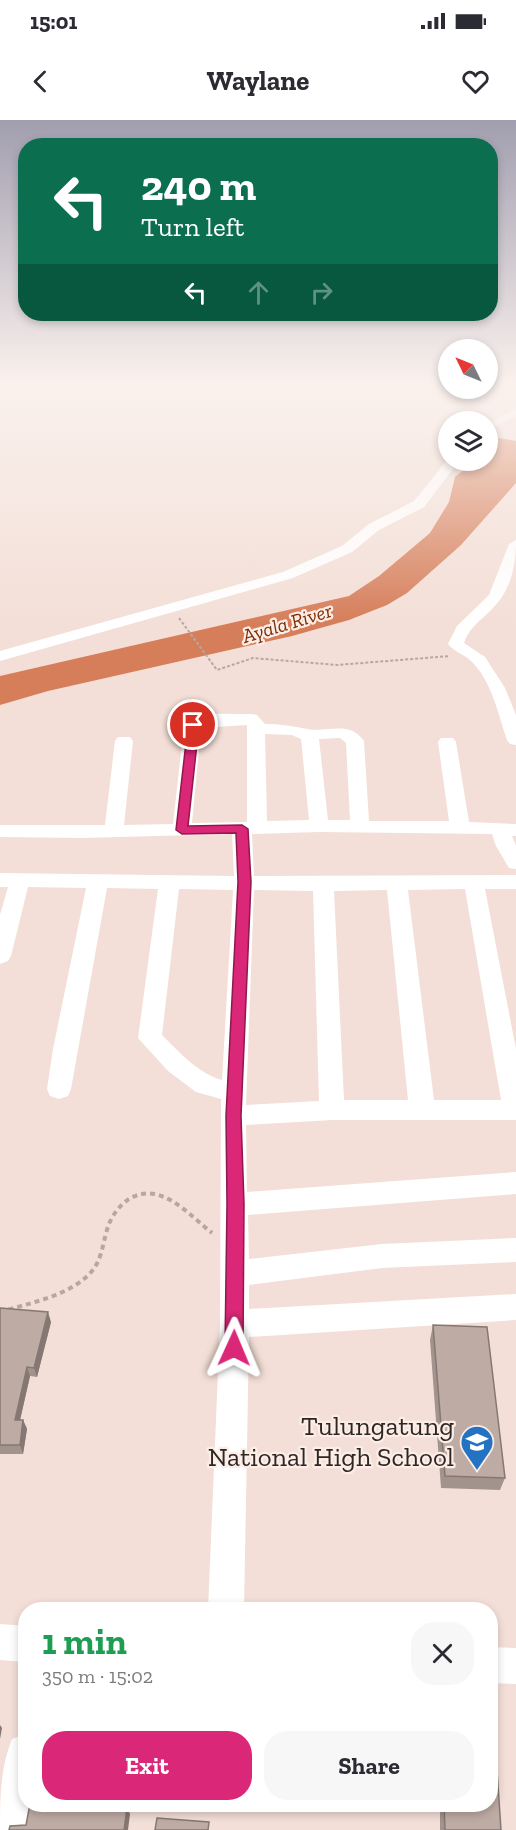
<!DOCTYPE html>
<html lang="en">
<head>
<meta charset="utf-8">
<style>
	:root { --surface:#fff; --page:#f7f7f7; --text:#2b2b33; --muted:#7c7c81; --accent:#db2777 }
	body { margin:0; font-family:"Zilla Slab",serif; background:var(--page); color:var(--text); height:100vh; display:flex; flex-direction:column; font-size:22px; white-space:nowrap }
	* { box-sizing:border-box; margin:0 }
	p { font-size:20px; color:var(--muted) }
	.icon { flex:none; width:33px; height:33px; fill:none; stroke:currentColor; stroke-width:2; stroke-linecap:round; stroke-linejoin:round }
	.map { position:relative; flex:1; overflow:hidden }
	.side { position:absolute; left:18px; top:1482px; width:480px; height:210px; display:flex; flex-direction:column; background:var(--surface); border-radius:24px; box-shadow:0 3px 9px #0003 }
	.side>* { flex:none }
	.top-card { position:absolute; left:18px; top:18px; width:480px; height:183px; border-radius:24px; box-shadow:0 3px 9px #0003; background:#0b6e4f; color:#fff; overflow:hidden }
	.needle { width:39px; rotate:313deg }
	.buttons { position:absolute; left:438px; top:219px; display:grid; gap:12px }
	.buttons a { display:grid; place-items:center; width:60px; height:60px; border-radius:50%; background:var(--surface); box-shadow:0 3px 9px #0003; font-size:30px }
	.pin { position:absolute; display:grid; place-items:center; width:51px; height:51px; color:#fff; margin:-26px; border:3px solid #fff; border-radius:50%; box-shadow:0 2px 6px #0007 }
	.me { position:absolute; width:66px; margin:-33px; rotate:1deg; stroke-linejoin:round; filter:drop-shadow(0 0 4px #0008) }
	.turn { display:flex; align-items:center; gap:21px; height:126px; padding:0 24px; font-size:27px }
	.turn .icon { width:78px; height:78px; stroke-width:2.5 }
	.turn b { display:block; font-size:42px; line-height:51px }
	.lanes { display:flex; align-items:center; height:57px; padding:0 24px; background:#0003; justify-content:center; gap:30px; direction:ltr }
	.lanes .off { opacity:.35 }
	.round { display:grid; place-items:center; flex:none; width:63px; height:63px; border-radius:24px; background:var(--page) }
	.overview { display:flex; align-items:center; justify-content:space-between; height:102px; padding:0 24px }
	h1 { font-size:36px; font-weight:700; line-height:45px; color:#1e9e55 }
	.primary-button { display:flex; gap:12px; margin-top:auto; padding:12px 24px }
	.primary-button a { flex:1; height:69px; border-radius:24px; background:var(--accent); color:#fff; font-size:24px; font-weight:700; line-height:69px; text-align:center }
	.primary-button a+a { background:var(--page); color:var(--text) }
	.status { display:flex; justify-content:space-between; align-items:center; height:42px; padding:0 30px; background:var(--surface); direction:ltr }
	.status svg { height:16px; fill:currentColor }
	header { display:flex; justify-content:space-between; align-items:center; height:78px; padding:0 24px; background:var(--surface); font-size:27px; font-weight:700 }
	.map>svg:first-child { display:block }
</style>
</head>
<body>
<div class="status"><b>15:01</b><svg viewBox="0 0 49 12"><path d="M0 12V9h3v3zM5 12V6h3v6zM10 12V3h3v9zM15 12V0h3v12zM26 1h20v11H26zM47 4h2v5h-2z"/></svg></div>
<header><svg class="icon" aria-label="back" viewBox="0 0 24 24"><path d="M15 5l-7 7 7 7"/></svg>Waylane<svg class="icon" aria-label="heart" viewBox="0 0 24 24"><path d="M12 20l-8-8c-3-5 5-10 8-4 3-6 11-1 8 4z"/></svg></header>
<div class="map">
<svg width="516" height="1710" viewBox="0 0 516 1710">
	<rect width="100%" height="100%" fill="#f3dfd7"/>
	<!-- water -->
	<path fill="#d67e5a" d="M499,318L516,321V363L461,425L407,473L387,485L349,500L292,516L48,571L0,585V556L349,476L379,456L430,413L449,382L455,357L474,341L488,340V328Z"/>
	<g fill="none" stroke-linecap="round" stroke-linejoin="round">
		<!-- path-far1 -->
		<path stroke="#b8a7a1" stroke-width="2" stroke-dasharray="3 2" stroke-linecap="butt" d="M179,498L217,550L253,538L337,545L450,536"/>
		<!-- path -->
		<path stroke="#b8a7a1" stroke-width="4" stroke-dasharray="5 4" stroke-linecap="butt" d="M0,1192C29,1183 71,1176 92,1151C103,1138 103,1119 109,1104C113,1094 121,1084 129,1079C161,1060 189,1095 212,1113"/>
		<!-- minor -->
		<g fill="#fff" fill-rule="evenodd">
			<path d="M516,289V296L488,310V303Z"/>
			<path d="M448,339L460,340L424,387L379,410L352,432L293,458L0,541V531L283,452L342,426L369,404L414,381Z"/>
			<path d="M516,420C516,446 511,471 491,490C480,501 469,508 464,523L485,537L505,568L516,595V625L510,624L507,620C498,594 492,561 471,541C464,534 454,532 448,524L457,506L489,475L509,424Z"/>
			<path d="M251,594L257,595L265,604C280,604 293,606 307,609C328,613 349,600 364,621L369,701H449L438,622L441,618H453L456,622L469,702L516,704V716H512L516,726V749L509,748L496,726L492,714L319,712L252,714L254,756L516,755V769H485L516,929V1000H332L246,1005L247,1072L516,1052V1074L248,1095L249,1139L382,1124L516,1118V1142L382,1148L249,1165V1189L516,1174V1200L249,1217L244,1490H208L220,1204L221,979L196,972L168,951L138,918L158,769L107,768L71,969L68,976L59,979L50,976L47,969L53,929L86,768L28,767L11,836L8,841L0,844V795L8,767H0V753L234,756L232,714L82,718L0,717V705H105L115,621L118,617H130L133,621L124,705L173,704L184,605C196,589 233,595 251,594ZM247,605V702L192,703L201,608ZM265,614L292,615L301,619L309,700L267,701ZM340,618L346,623L350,700H328L319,619ZM179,769L233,770L222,960C199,954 179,932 162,915ZM465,769L501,980H434L408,770ZM254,770L313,771L319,981L246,985ZM387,770L408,980H344L334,771Z"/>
			<path d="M0,1504L26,1506V1542L0,1540Z"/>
			<path d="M490,1527L516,1528V1564L490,1563Z"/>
			<path d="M26,1614V1684H35L30,1710H0C0,1678 0,1649 12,1619Z"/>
		</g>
	</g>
	<!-- wall -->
	<g fill="#a3938d">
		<path d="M0,1188L51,1202L37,1257L30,1256L20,1300H23L27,1309L23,1334H0Z"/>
		<path d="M433,1205L505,1358L500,1370L441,1368L430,1220Z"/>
		<path d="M440,1684H490L501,1710H440Z"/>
	</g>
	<!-- shaded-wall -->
	<g fill="#857873">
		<path d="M48,1192L51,1202L37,1257L34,1248Z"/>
		<path d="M27,1247L30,1256L18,1309L15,1300Z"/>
		<path d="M23,1300L27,1309L23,1334L20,1325Z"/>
		<path d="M0,1605L2,1608L0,1619Z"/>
		<path d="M127,1688L130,1694L128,1710H124Z"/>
	</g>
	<!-- building -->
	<g fill="#beaba4" stroke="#857873" stroke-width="1.5">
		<path d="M0,1188L48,1192L34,1248L27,1247L15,1300H23L20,1325H0Z"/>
		<path d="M433,1205L487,1207L505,1358L445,1356Z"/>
		<path d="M490,1604L494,1605L501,1710H445L444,1684H490Z"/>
		<path d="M30,1684H98L127,1688L124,1710H9L10,1706L26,1705Z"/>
		<path d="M157,1698L209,1702L208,1710H155Z"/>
	</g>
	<!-- sky -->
	<linearGradient id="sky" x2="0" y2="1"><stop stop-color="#a19eaf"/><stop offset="0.52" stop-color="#faf1ed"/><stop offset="1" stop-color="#faf1ed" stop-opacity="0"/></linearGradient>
	<rect width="516" height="503" fill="url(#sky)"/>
	<!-- route -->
	<path fill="#db2777" stroke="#8e194d" stroke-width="1.5" d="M193,602L199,605L188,706L242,705L248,709L251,762L241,996L244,1084L243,1228L240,1234L234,1237L228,1234L225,1228L227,1084L226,996L238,762L236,713L182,714L176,710L188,605Z"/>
	<!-- icons -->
	<defs>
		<symbol id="school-pin" viewBox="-11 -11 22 30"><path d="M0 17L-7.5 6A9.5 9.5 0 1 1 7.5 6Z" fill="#2473c2" stroke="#fdede7"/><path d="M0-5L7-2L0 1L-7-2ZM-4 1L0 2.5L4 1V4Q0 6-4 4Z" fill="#fff"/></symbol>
	</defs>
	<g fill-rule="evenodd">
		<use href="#school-pin" x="458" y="1303" width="38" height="52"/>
	</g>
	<g text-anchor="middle" stroke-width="4.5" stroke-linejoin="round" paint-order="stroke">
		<!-- far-water labels -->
		<g font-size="20" font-style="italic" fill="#7e2e04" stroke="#fdede7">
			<text transform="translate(287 503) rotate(-17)" y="7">Ayala River</text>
		</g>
		<!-- near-poi labels -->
		<g font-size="27" fill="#2d2623" stroke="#fdede7" text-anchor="end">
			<text x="454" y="1315">Tulungatung<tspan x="454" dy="31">National High School</tspan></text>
		</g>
	</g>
</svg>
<div class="buttons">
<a><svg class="needle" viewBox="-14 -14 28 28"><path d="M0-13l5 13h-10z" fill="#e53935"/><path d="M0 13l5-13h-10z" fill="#7c7c81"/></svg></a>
<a><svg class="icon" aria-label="layers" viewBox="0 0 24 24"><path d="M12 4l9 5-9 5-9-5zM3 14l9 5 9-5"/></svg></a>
</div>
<div class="pin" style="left:193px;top:605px;background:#d93025"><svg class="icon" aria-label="arrive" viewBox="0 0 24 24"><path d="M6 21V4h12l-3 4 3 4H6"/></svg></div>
<svg class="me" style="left:234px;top:1228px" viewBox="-20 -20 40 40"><path d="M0-17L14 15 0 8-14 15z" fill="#db2777" stroke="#fff" stroke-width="4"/></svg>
<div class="top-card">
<div class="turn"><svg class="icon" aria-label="left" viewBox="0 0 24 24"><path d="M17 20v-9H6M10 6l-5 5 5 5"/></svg><div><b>240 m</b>Turn left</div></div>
<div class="lanes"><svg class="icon" aria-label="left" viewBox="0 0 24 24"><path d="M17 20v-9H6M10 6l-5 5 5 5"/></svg><svg class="icon off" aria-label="ahead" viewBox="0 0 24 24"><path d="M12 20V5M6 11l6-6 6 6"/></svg><svg class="icon off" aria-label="right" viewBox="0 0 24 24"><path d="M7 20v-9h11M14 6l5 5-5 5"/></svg></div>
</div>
<section class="side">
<div class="overview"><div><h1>1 min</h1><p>350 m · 15:02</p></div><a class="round"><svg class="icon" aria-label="close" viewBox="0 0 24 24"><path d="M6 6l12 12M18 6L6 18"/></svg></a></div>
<div class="primary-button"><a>Exit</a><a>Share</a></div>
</section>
</div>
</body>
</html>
